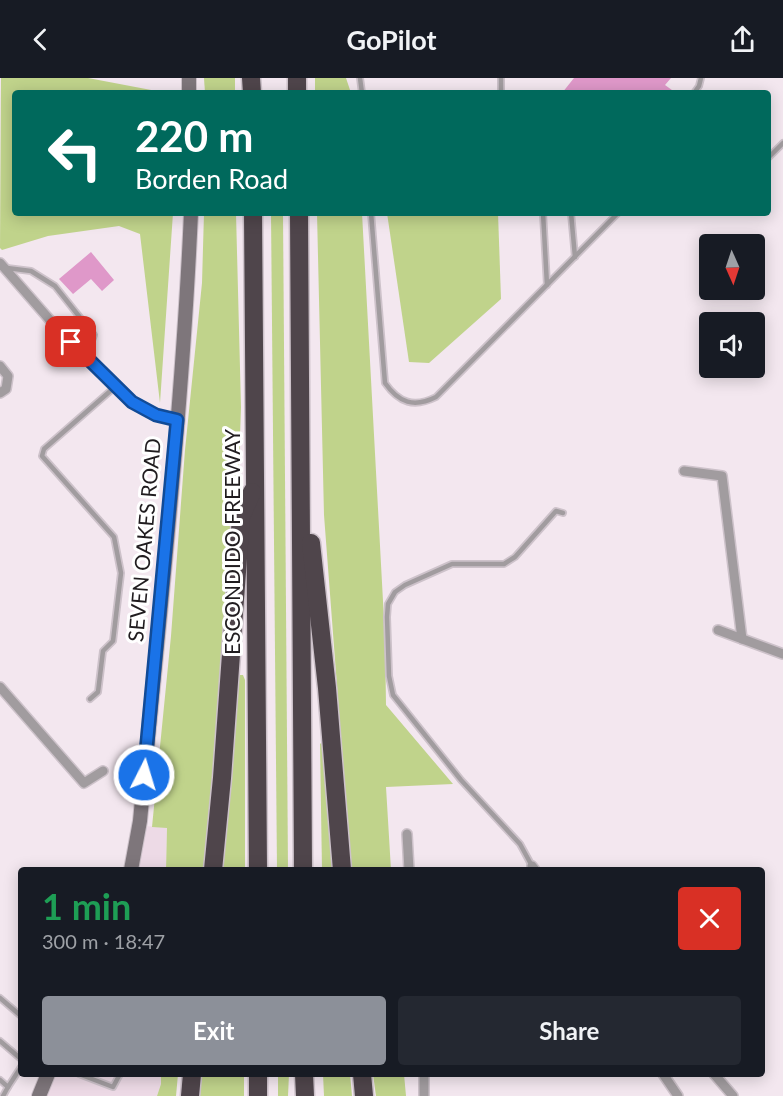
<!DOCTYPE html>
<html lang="en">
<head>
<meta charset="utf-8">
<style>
	:root { --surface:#171b24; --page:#242831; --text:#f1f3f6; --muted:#9ea1a6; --accent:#8c9099 }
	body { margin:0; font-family:Lato,sans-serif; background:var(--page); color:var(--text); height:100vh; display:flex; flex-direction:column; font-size:22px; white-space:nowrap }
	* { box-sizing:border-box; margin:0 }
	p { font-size:20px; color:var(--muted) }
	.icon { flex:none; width:33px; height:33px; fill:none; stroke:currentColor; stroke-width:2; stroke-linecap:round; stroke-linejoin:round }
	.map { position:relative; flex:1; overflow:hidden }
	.sheet { position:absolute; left:18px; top:789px; width:747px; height:210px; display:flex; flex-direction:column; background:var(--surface); border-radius:6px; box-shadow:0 3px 15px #0003 }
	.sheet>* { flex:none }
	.top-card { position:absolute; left:12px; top:12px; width:759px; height:126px; border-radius:6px; box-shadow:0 3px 15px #0003; background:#00695c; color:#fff; overflow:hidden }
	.needle { width:39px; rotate:177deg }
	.tools { position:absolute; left:699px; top:156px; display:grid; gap:12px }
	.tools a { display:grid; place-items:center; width:66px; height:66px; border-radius:6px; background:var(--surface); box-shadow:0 3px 15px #0003; font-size:30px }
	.pin { position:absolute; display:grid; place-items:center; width:51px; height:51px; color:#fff; margin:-26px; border-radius:12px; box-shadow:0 3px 9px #0006 }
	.me { position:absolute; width:66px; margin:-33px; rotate:5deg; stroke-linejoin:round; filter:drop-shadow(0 0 4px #0008) }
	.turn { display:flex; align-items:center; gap:21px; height:126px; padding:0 24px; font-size:27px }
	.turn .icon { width:78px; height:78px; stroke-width:2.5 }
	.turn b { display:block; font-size:42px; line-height:51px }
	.round { display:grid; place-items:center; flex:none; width:63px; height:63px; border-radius:6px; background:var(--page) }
	.headline { display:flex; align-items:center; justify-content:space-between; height:102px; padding:0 24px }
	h1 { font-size:36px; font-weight:700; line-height:45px; color:#1e9e55 }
	.primary-button { display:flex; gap:12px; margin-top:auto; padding:12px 24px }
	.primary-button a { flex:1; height:69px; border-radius:6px; background:var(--accent); color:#fff; font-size:24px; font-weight:700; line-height:69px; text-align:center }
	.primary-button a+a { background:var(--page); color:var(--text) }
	header { display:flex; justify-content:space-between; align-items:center; height:78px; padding:0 24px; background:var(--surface); font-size:27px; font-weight:700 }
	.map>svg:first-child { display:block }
</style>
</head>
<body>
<header><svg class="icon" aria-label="back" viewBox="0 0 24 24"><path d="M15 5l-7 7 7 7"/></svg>GoPilot<svg class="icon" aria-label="share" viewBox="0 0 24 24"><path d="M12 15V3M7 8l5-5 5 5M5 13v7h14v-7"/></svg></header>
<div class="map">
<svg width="783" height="1018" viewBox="0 0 783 1018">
	<rect width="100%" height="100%" fill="#f3e7ef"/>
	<!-- built -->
	<g fill="#eddae6">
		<path d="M139,748L167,749L166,792H131Z"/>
		<path d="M48,996H161V1006L157,1018H39Z"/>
	</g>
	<!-- green -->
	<g fill="#c0d38b">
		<path d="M1,0H88L167,15H15V135H173L160,325L140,156L119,148L48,158L2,172L0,170Z"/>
		<path d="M204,0H235V15H205Z"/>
		<path d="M315,0H346L351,15H315Z"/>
		<path d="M204,135H236L241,329L239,388L206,792H166L167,750L152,749L171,558L185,372L202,205Z"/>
		<path d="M271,135H283L288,792H277Z"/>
		<path d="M317,135H362L385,560L386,627L453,706L386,709L391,792H351L324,437Z"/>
		<path d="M387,135H498L501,221L429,285L409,284Z"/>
		<path d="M237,597H243L245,602V792H220Z"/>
		<path d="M322,664L334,792H322L320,666Z"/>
		<path d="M161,996H178L176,1018H157L161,1006Z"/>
		<path d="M202,996H244V1018H200Z"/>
		<path d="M278,996H289L288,1018H278Z"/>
		<path d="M323,996H350L352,1018H324Z"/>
		<path d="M373,996H404L406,1018H376Z"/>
	</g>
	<!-- building -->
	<g fill="#df98c9">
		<path d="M574,0H671L665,7L676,15H562Z"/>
		<path d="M91,174L114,202L102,213L91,201L73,216L59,201Z"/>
	</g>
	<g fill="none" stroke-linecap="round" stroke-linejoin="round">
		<defs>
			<g id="lane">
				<path d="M360,0L362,15"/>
				<path d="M501,0V15"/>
				<path d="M694,15L699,8L701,0"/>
				<path d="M768,80L783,65"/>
				<path d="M371,135L385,305C399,325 414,330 436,319L618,135"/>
				<path d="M543,135L547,207"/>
				<path d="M571,135L575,179"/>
				<path d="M7,190L31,193L55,208L94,257L86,279"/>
				<path d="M90,621L98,614L103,573L113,563L121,495L114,459L42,378L44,371L116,308"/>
				<path d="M532,788L520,766L461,702L393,617L389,598L387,539L388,526L395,514L405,507L452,486H504L515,479L556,433L563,435"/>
				<path d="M0,920L21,938"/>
				<path d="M0,963L21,981"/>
				<path d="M79,996L113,1009L120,996"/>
				<path d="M0,1002L8,1009L3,1018"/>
				<path d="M8,1009L21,989"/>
			</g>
			<g id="street">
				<path d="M0,185L56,249L132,324L156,337L177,342"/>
				<path d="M0,288L8,298L6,311L0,315"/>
				<path d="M684,393L722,398L742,561"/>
				<path d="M718,552L783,576"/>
				<path d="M0,609L84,705L103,693"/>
				<path d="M407,756L409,792"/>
				<path d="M532,788L535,792"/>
				<path d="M424,996V1018"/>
				<path d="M663,996L678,1018"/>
				<path d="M714,996L733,1018"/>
			</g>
			<g id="secondary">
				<path d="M189,0V15"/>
				<path d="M131,792L140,743C159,541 182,338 191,135"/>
				<path d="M39,1018L48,996"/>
			</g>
			<g id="highway">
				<path d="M251,0L252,15"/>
				<path d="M297,0V15"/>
				<path d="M253,135L258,792"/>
				<path d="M299,135L303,792"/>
				<path d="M311,465L327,610L342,792"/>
				<path d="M213,792L222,700L241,439L252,414"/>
				<path d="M258,996V1018"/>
				<path d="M304,996L305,1018"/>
				<path d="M362,996L364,1018"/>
				<path d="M190,1018L192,996"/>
			</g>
		</defs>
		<!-- lane casing -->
		<use href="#lane" stroke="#cdc2ca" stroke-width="8"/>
		<!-- street casing -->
		<use href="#street" stroke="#cdc2ca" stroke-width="12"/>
		<!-- secondary casing -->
		<use href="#secondary" stroke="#cdc2ca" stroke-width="16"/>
		<!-- highway casing -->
		<use href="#highway" stroke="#cdc2ca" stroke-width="21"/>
		<!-- lane -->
		<use href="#lane" stroke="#a19c9f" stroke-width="4.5"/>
		<!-- street -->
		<use href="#street" stroke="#a19c9f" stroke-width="9"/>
		<!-- secondary -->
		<use href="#secondary" stroke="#7e767b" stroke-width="14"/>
		<!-- highway -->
		<use href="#highway" stroke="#4f454b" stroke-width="18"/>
	</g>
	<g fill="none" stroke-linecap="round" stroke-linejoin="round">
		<defs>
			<path id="route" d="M71,264L132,324L156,337L177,342L144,697"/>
		</defs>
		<!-- route casing -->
		<use href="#route" stroke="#114b97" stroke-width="15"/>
		<!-- route -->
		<use href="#route" stroke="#1a73e8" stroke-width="10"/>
	</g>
	<g text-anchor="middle" stroke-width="6" stroke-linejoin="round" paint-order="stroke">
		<!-- street labels -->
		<g font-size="21" fill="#201c1f" stroke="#fff">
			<text transform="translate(145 462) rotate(-85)" y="7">SEVEN OAKES ROAD</text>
			<text transform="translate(233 464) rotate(-90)" y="7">ESCONDIDO FREEWAY</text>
		</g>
	</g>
</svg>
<div class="tools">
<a><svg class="needle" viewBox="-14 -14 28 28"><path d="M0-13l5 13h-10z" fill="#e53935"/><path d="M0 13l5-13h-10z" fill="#9ea1a6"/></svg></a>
<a><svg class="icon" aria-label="sound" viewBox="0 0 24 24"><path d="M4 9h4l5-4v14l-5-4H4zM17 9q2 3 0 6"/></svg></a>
</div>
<div class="pin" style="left:71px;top:264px;background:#d93025"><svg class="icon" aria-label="arrive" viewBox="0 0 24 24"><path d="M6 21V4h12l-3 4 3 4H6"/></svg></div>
<svg class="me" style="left:144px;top:697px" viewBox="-20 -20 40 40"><circle r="17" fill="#1a73e8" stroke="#fff" stroke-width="3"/><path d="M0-11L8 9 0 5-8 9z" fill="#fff"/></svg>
<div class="top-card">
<div class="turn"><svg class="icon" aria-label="left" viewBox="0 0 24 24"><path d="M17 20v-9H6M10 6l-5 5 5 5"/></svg><div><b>220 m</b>Borden Road</div></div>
</div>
<section class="sheet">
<div class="headline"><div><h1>1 min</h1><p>300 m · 18:47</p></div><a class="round" style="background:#d93025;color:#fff"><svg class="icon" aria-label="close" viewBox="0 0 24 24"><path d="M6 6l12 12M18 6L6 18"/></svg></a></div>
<div class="primary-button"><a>Exit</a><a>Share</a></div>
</section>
</div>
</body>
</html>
